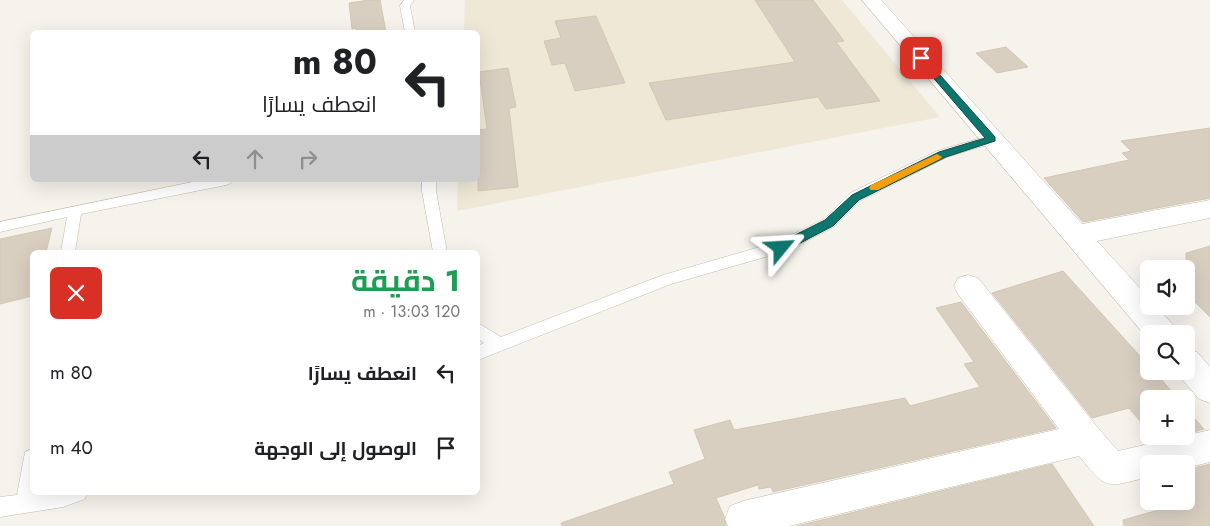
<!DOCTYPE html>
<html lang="ar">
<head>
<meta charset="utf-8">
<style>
	:root { --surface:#fff; --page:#f6f6f6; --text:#202124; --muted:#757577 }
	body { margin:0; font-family:Jost,Cairo,sans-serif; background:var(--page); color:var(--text); direction:rtl; height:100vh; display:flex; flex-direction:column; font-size:19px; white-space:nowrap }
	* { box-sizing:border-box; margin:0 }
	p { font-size:16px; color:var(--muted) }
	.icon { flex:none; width:28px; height:28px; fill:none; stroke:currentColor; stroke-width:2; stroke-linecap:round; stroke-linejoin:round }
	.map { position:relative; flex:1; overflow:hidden; direction:ltr }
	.side { position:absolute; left:30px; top:250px; width:450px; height:245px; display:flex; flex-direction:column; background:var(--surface); border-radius:8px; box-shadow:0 5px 20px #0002; direction:rtl }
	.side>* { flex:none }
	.guide { position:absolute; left:30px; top:30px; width:450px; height:152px; border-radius:8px; box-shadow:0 5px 20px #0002; direction:rtl; background:#fff; color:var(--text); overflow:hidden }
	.tools { position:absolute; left:1140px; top:260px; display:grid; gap:10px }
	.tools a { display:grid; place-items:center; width:55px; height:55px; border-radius:8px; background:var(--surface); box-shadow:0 5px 20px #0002; font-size:25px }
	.pin { position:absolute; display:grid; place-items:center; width:42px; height:42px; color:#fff; margin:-21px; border-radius:10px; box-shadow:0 2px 8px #0006 }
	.me { position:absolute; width:55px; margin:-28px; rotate:63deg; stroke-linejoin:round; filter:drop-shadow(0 0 4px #0008) }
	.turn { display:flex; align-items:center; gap:18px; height:105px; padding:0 20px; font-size:22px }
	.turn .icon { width:65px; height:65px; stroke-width:2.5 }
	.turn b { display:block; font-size:35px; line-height:42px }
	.lanes { display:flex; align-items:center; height:48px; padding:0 20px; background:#0003; justify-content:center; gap:25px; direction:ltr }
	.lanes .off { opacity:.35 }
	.round { display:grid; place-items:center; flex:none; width:52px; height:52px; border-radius:8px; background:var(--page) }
	.overview { display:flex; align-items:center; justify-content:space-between; height:85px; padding:0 20px }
	h1 { font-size:30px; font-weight:700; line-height:38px; color:#1e9e55 }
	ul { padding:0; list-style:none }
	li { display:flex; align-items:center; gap:15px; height:75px; padding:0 20px }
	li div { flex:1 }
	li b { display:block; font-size:19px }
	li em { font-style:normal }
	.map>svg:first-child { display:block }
</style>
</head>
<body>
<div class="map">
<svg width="1210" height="526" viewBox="0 0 1210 526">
	<rect width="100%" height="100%" fill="#f6f3ec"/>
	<!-- education -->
	<path fill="#efe8d6" d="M465,0H842L940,117L457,211L458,180H478V32H464Z"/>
	<!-- building -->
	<g fill="#d8cfc1" stroke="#d3c7b4">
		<path d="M369,0H380L386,32H356V28L352,29L349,3Z"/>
		<path d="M755,0H813L844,41L836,42L880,101L826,109L818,97L666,120L649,83L795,62Z"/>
		<path d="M596,16L625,83L575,91L565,63L552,65L544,41L561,38L555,21Z"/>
		<path d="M1006,47L1028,67L997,73L976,53Z"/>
		<path d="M508,68L516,107L509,108L518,187L478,191V130L487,129L479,72Z"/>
		<path d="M1210,128V198L1083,222L1044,178L1129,160L1122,153L1131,151L1121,141Z"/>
		<path d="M52,228L46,252H32V296L0,304V239Z"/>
		<path d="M1210,246V317L1186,293V253Z"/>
		<path d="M1063,271L1149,366V371H1154L1178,399H1149V432L1129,408L1092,418L992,293Z"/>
		<path d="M961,302L1056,428L773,492L771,487L759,489L758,485L716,498L724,516L726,526H562L561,523L674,484L669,472L705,459L694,430L730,420L734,430L905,398L910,406L980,387L964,364L974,362L936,308Z"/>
		<path d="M1186,409L1204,429L1186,434Z"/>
		<path d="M1052,464L1094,526H797Z"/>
		<path d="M1210,464V526H1124L1123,520L1162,509L1156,501H1186V470Z"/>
	</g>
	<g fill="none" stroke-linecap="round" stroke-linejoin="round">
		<defs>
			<g id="service">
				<path d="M404,0H414L410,6L415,32H405L400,6Z"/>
				<path d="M992,135L998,139L997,142L947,157L860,201L834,227L786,251L671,284L478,360V346L484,343L478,338V323L501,337L663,275L777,242L824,219L850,193L937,151Z"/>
				<path d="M202,180H233L231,183L226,185L81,214L75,252H61L67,217L0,232V222Z"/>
				<path d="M422,180H436V191L447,252H433L422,191Z"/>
				<path d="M32,449V492H87L85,499L63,507L0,517V497L17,495L25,452Z"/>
			</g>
			<g id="minor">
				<path d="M862,0H881L1082,224L1210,200V218L1097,241L1149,298V306H1156L1173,325L1177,334H1149V340Z"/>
				<path d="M968,275L978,278L1098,428L1118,451L1210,430V462L1186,468V464H1149V477C1105,487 1109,492 1079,456L789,526H728L725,519L730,506L743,501L1059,429L958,294L954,286L958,278Z"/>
				<path d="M1186,349L1197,352L1210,367V403L1199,399L1175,371H1186Z"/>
			</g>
		</defs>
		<!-- service casing -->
		<use href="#service" stroke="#c2bbae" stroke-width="1"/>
		<!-- minor casing -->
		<use href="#minor" stroke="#c2bbae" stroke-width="1"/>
		<!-- service -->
		<use href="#service" fill="#fff" fill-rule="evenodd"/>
		<!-- minor -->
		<use href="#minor" fill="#fff" fill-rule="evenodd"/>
	</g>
	<!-- route -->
	<path fill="#0f766e" stroke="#0a4d48" d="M921,56L924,57L995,137V141L946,157L859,200L833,226L785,251H777L775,248L777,244L825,220L852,195L939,152L985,138L918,60L917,58Z"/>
	<!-- slow -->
	<path fill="#f59e0b" d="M937,154L942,157L940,159L878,190H871L869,188L871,185Z"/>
</svg>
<div class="tools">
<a><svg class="icon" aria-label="sound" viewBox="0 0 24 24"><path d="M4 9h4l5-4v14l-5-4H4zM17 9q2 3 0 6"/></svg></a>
<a><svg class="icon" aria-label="search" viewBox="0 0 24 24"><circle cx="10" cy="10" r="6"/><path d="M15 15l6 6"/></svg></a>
<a>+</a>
<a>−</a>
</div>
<div class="pin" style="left:921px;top:58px;background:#d93025"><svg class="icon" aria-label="arrive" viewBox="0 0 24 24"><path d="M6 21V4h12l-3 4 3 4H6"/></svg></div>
<svg class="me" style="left:781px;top:248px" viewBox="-20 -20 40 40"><path d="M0-17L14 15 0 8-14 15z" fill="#0f766e" stroke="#fff" stroke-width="4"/></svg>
<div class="guide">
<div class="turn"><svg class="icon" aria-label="left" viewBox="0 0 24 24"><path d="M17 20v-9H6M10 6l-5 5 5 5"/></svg><div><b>80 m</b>انعطف يسارًا</div></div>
<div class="lanes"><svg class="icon" aria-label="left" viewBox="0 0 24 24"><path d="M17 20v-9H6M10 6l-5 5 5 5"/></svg><svg class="icon off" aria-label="ahead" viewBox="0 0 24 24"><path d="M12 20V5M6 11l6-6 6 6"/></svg><svg class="icon off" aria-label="right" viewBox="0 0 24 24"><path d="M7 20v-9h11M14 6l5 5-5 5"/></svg></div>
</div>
<section class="side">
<div class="overview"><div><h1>1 دقيقة</h1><p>120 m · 13:03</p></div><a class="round" style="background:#d93025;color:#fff"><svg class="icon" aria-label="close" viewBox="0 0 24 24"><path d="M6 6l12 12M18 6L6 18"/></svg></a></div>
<ul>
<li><svg class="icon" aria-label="left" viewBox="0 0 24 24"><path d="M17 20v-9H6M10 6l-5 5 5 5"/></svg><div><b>انعطف يسارًا</b></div><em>80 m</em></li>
<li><svg class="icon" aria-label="arrive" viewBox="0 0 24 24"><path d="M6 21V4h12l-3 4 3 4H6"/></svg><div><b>الوصول إلى الوجهة</b></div><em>40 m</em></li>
</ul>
</section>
</div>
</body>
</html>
